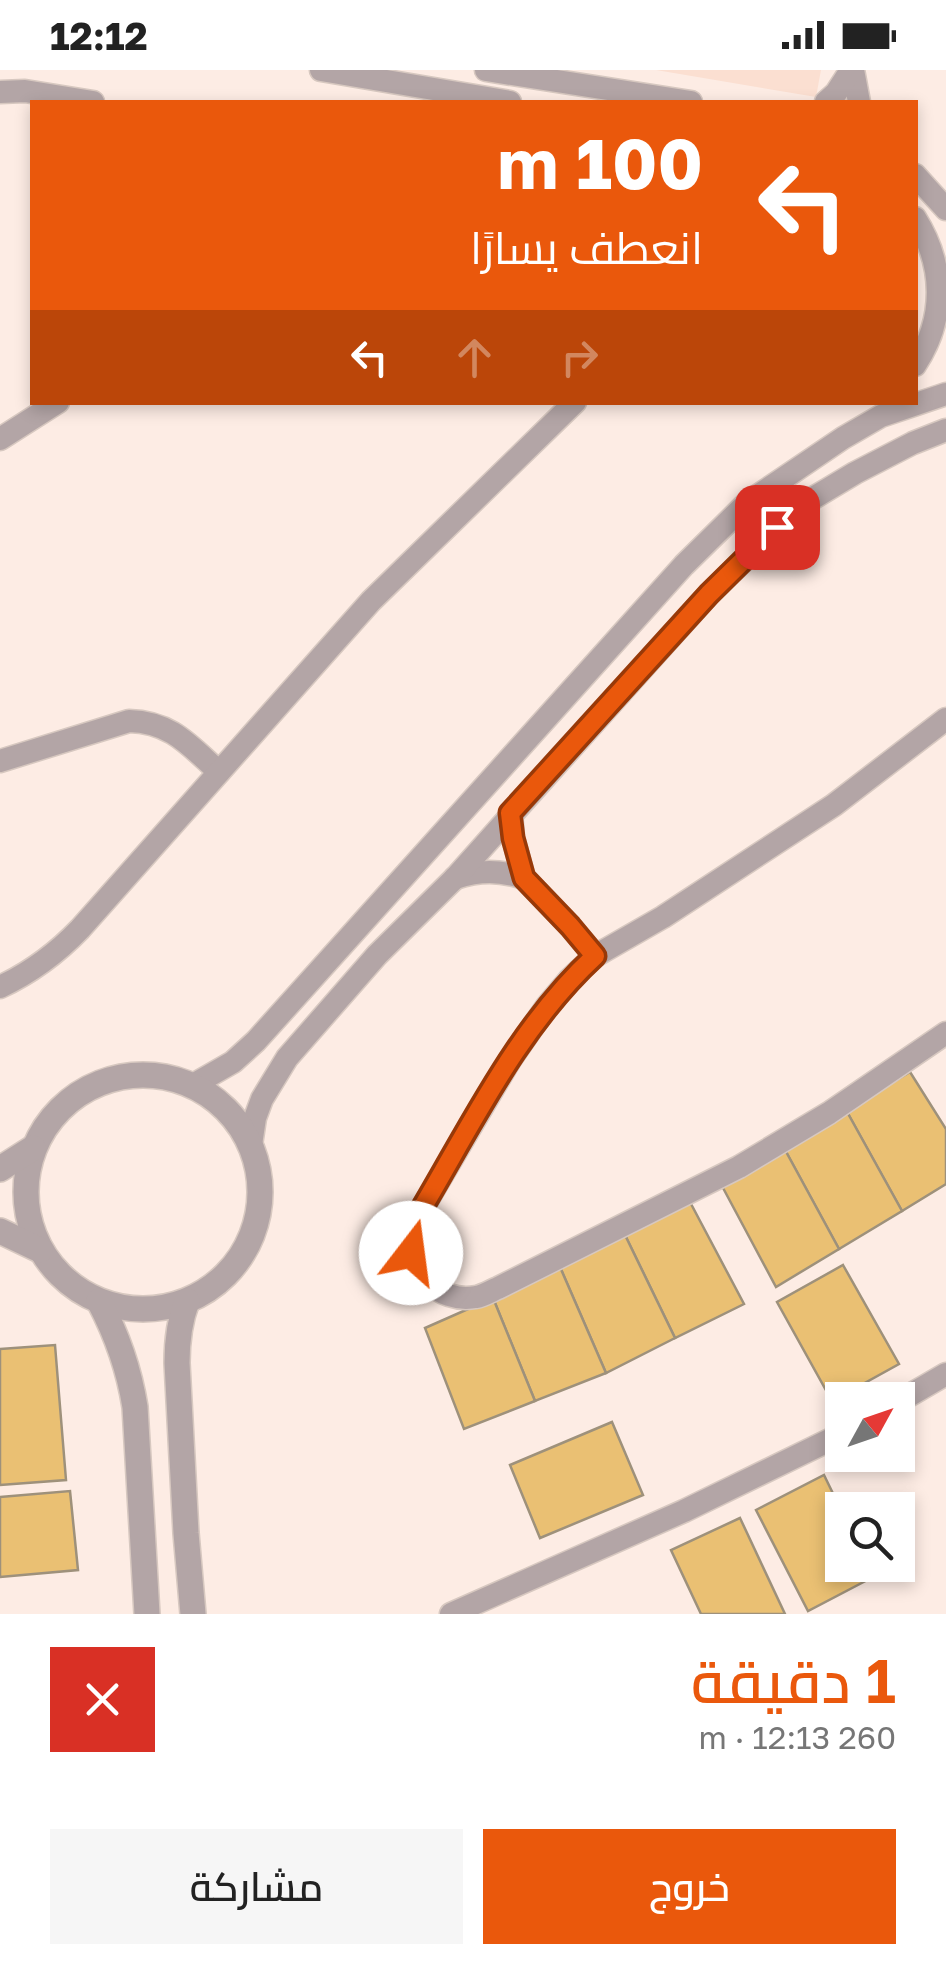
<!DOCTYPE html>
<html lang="ar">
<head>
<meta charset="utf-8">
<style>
	:root { --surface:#fff; --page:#f6f6f6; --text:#222; --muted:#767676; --accent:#ea580c }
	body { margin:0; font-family:"Golos Text",Cairo,sans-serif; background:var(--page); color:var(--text); direction:rtl; height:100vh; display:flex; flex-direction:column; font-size:38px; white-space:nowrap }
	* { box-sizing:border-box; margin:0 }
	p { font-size:32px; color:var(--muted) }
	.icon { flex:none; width:55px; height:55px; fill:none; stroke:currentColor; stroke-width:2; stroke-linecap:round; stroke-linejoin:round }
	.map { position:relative; height:1544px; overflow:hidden; direction:ltr }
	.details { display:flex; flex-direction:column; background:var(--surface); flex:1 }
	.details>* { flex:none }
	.top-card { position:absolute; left:30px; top:30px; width:888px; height:305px; border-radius:0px; box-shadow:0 5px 15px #0003; direction:rtl; background:#ea580c; color:#fff; overflow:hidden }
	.needle { width:65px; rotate:50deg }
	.controls { position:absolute; left:825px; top:1312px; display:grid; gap:20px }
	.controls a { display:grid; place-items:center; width:90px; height:90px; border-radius:0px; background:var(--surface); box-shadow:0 5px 15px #0003; font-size:50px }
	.pin { position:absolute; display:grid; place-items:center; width:85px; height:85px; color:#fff; margin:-42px; border-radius:20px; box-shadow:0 5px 15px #0006 }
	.me { position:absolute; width:110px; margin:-55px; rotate:15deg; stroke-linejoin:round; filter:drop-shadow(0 0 8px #0008) }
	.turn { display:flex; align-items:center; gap:35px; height:210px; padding:0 50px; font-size:45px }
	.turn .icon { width:130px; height:130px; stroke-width:2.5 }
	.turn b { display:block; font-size:70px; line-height:85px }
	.lanes { display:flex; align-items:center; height:95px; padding:0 50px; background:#0003; justify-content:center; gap:50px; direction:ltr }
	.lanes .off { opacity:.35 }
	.round { display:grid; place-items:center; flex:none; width:105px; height:105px; border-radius:0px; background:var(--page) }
	.summary { display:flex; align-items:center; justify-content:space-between; height:170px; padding:0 50px }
	h1 { font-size:60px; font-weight:600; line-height:75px; color:var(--accent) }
	.action { display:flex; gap:20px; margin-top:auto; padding:20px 50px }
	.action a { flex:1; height:115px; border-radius:0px; background:var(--accent); color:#fff; font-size:40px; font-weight:600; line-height:115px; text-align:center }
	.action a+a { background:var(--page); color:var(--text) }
	.status { display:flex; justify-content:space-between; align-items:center; height:70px; padding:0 50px; background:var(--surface); direction:ltr }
	.status svg { height:28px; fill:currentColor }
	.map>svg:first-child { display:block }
</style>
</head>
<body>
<div class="status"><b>12:12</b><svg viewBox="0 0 49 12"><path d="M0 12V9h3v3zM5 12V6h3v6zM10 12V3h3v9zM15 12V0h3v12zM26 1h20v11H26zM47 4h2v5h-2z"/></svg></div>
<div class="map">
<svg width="946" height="1544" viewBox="0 0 946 1544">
	<rect width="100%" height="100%" fill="#fdece4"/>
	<!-- built -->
	<path fill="#fbdfd1" d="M656,0H821L816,27Z"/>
	<!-- building -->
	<g fill="#eac073" stroke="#9e917b" stroke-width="2.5">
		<path d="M910,1002L946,1059V1114L902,1141L846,1040Z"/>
		<path d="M846,1040L902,1141L839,1179L784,1078Z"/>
		<path d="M784,1078L839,1179L776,1217L722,1116Z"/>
		<path d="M690,1132L744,1234L675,1268L625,1165Z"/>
		<path d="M625,1165L675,1268L606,1303L560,1197Z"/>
		<path d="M843,1195L899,1294L832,1331L777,1232Z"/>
		<path d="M560,1197L606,1303L535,1331L493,1228Z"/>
		<path d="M493,1228L535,1331L464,1359L425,1258Z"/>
		<path d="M55,1275L66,1410L0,1415V1279Z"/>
		<path d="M612,1352L643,1425L540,1468L510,1395Z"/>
		<path d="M824,1405L842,1442V1495H870L875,1506L808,1541L756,1440Z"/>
		<path d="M70,1421L78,1500L0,1507V1427Z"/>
		<path d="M740,1448L785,1544H701L671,1480Z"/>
	</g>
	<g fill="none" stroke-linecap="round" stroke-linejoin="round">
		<defs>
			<g id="minor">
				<path d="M321,0L510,32"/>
				<path d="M486,0L691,32"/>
				<path d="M853,0L859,32"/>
				<path d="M0,22L25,21L93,32"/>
				<path d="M826,32L836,23L851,0"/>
				<path d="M915,105L946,139"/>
				<path d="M915,148C945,195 946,249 915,295"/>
				<path d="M0,369L58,332"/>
				<path d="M946,649L834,735L663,847L595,886L569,910L547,936L510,990L421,1141C418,1148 413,1156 412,1163C406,1200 438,1234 476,1227C483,1226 491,1221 498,1218L739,1097L829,1043L946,963"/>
				<path d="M0,691L129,651C171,652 189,675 219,702"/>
				<path d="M511,743L513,768L524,808L570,856L595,886"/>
				<path d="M455,808C480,800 499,800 524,808"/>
				<path d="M0,917C32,902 56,884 80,859L371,531L575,332"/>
				<path d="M193,1015L233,992L256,971L684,495L747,433L843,368L881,346L946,324"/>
				<path d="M251,1075L255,1048L262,1029L287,988L377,885L455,808L709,524L800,436L855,403L913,373L946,360"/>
				<path d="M898,1332L946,1304"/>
				<path d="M451,1544L684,1441L842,1364"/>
			</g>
			<g id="tertiary">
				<circle cx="143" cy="1122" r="117"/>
				<path d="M0,1099L33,1078"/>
				<path d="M0,1161L40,1180"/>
				<path d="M99,1231C117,1265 129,1299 135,1337L147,1544"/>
				<path d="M187,1231C179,1252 177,1271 177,1293L186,1463L193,1544"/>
			</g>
		</defs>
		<!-- minor casing -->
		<use href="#minor" stroke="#d7c8c0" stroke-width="25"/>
		<!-- tertiary casing -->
		<use href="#tertiary" stroke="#d7c8c0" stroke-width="28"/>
		<!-- minor -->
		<use href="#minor" stroke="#b3a5a6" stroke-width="22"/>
		<!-- tertiary -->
		<use href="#tertiary" stroke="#b3a5a6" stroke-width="25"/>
	</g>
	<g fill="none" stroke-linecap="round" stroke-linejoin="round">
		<defs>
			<path id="route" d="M411,1183L412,1161L421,1140C473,1052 519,956 595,886L570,856L524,808L513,768L510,743L709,524L777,457"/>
		</defs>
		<!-- route casing -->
		<use href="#route" stroke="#983908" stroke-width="25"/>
		<!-- route -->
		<use href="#route" stroke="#ea580c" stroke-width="18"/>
	</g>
</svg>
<div class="controls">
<a><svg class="needle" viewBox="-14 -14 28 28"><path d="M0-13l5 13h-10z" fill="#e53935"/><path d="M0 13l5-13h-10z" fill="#767676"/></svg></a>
<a><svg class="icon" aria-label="search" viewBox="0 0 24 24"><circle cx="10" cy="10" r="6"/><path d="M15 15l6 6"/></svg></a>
</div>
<div class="pin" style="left:777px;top:457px;background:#d93025"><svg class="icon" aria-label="arrive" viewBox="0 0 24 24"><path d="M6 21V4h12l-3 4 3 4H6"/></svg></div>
<svg class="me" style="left:411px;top:1183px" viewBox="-20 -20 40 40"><circle r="19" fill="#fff"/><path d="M0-13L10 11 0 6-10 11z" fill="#ea580c"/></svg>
<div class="top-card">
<div class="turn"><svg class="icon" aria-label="left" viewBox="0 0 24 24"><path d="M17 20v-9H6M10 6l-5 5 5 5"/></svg><div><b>100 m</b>انعطف يسارًا</div></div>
<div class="lanes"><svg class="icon" aria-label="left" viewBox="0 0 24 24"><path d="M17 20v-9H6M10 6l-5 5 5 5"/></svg><svg class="icon off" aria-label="ahead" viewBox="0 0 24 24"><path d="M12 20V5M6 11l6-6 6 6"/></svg><svg class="icon off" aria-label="right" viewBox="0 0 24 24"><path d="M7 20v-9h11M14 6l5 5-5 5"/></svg></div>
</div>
</div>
<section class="details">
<div class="summary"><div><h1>1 دقيقة</h1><p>260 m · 12:13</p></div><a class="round" style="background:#d93025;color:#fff"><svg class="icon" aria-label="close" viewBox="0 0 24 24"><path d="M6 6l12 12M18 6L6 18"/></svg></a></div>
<div class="action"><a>خروج</a><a>مشاركة</a></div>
</section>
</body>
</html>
